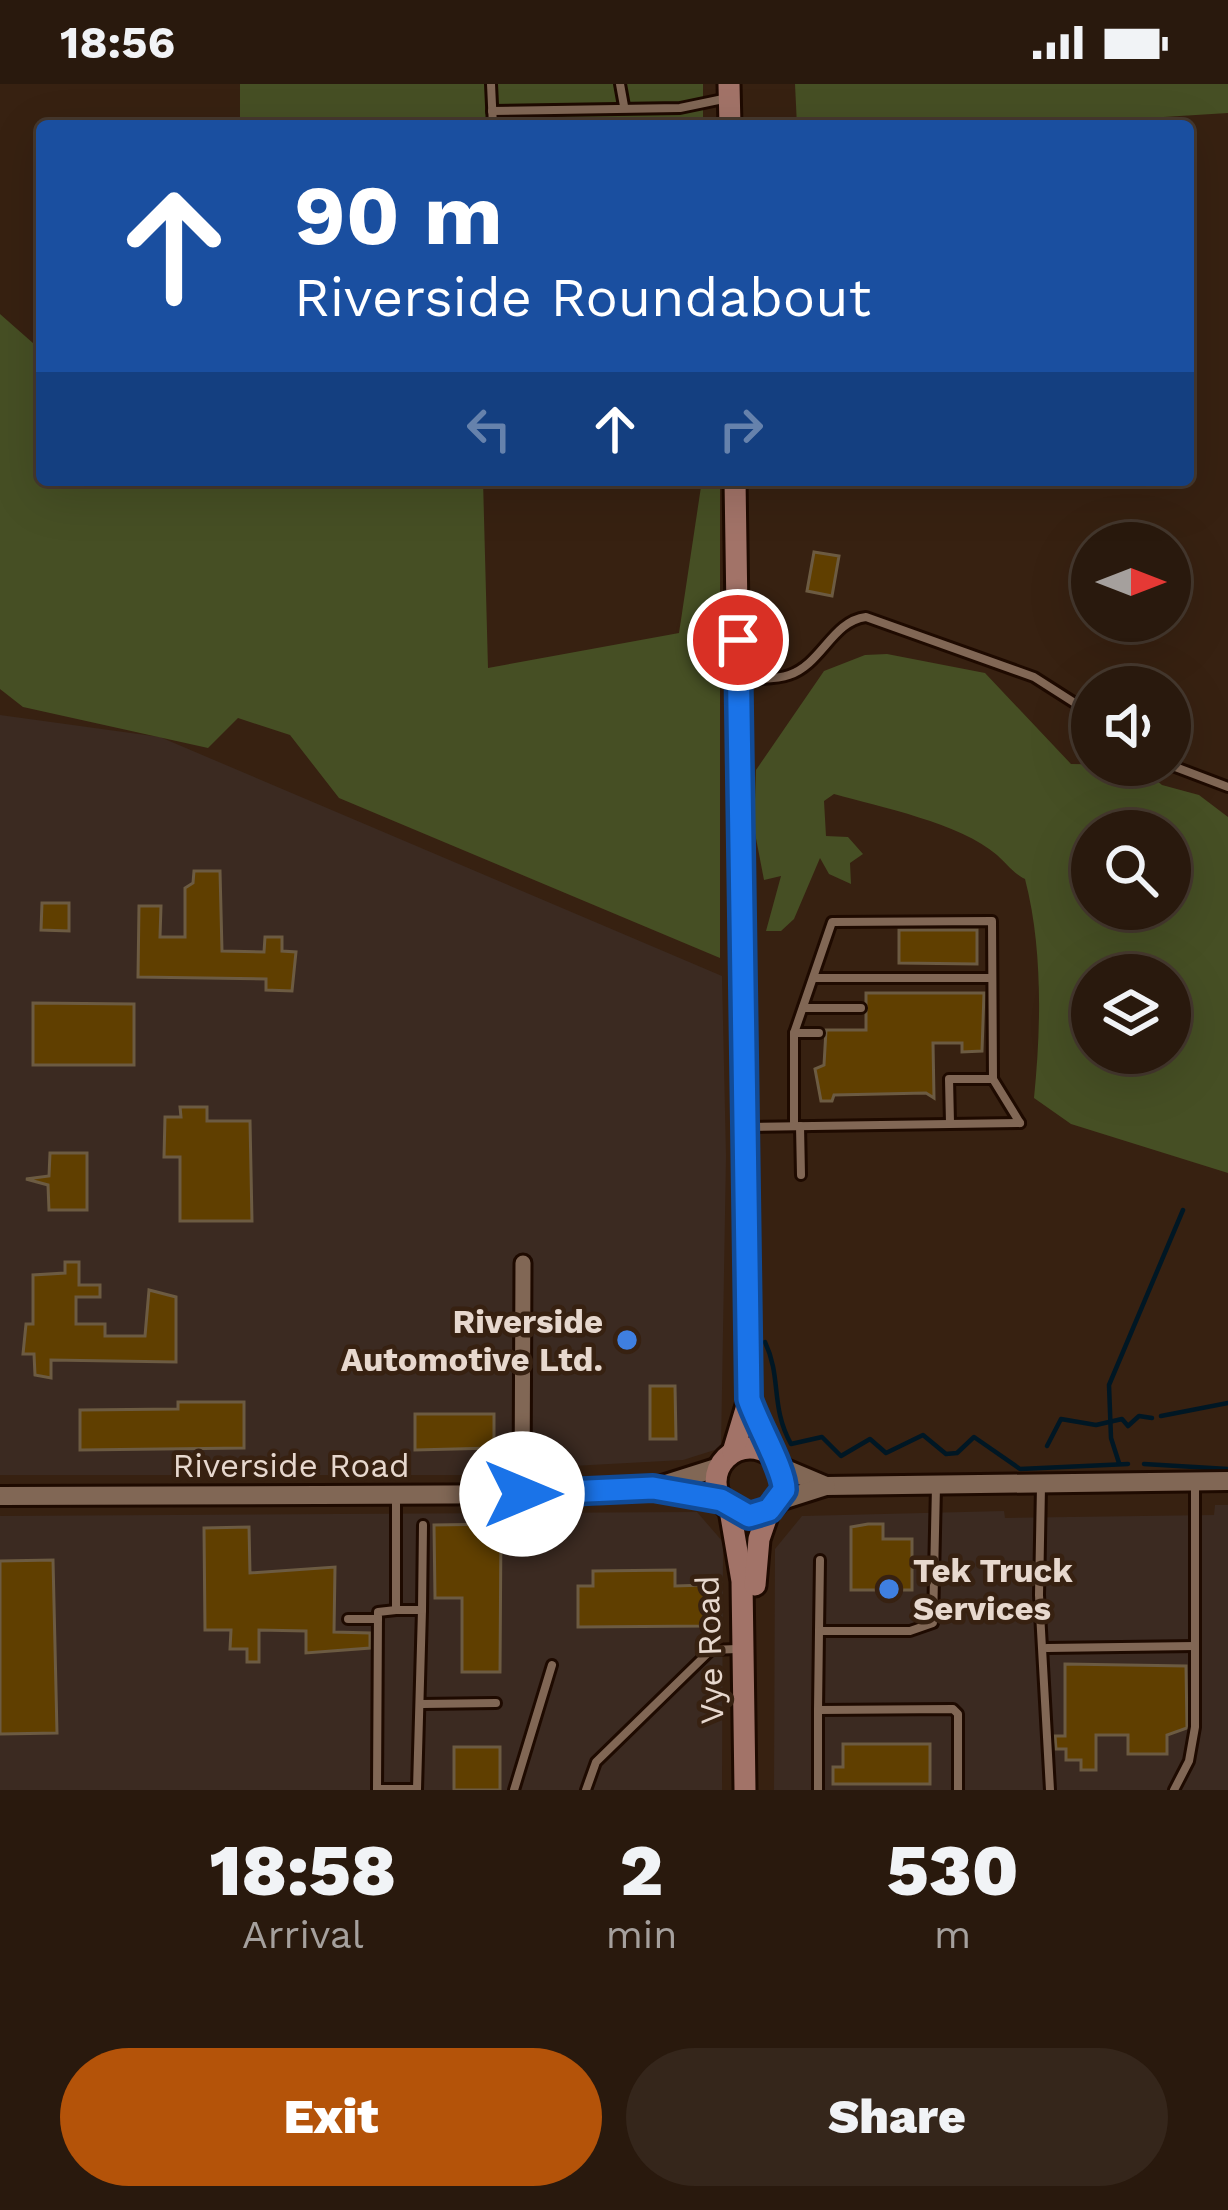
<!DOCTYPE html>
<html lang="en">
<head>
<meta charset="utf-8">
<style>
	:root { --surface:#29190d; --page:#35261b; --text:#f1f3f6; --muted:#a5a09d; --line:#45382e; --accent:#b45309 }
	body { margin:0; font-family:"Work Sans",sans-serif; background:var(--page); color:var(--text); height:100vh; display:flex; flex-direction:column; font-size:45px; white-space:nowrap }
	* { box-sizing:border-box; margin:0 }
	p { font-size:39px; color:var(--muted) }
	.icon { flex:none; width:66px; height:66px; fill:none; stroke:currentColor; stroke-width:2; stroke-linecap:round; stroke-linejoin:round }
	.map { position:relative; height:1706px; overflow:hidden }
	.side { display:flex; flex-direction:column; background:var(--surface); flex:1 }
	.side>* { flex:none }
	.guide { position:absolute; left:36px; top:36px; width:1158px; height:366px; border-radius:12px; box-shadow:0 12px 48px #0002,0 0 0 3px var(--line); background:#1a4fa0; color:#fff; overflow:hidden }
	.needle { width:78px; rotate:90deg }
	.fabs { position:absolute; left:1071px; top:438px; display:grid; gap:24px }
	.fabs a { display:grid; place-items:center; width:120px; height:120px; border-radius:50%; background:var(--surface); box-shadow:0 12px 48px #0002,0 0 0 3px var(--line); font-size:60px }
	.pin { position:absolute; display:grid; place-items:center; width:102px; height:102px; color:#fff; margin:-51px; border:6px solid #fff; border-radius:50%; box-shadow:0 3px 12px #0007 }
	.me { position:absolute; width:132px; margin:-66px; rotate:90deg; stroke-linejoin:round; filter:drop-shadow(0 0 9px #0008) }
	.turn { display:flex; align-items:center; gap:42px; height:252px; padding:0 60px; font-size:54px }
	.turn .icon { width:156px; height:156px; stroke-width:2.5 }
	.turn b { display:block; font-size:84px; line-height:102px }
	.lanes { display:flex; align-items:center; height:114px; padding:0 60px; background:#0003; justify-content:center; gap:60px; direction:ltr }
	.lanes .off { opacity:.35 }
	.eta { display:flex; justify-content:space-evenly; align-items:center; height:204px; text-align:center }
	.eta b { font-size:72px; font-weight:800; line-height:84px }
	.button { display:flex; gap:24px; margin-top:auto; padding:24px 60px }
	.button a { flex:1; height:138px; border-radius:72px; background:var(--accent); color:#fff; font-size:48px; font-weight:800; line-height:138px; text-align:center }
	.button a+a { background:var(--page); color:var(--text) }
	.status { display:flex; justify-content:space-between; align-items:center; height:84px; padding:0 60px; background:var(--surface); direction:ltr }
	.status svg { height:33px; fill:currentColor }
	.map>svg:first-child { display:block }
</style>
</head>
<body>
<div class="status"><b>18:56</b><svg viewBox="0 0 49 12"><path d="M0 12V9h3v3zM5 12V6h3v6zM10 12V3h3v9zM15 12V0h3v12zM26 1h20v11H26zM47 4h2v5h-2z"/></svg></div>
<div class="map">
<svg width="1228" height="1706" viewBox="0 0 1228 1706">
	<rect width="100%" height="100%" fill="#372111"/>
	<!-- industrial -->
	<g fill="#3b2a21">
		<path d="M0,631L160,653L722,892L726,1072L721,1364L683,1376L554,1383L511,1391H0Z"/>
		<path d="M1215,1421H1228V1706H774L775,1465L802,1432L1004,1427L1005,1434L1214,1431Z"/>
		<path d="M697,1428L723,1458L722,1706H0V1432Z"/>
	</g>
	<!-- green -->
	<g fill="#464f24" fill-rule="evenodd">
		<rect x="240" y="0" width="463" height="42"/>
		<path d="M795,0H1228V29L1019,42H797Z"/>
		<path d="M0,230L42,267V396H483L488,584L679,549L702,396L720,398V874L339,714L290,651L238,634L208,664L23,623L0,605Z"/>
		<path d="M887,570L985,589L1071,680L1138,681L1162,701L1199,711L1228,733V1089L1071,1040L1034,1014C1041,944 1043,864 1025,795C1012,788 1007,780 997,771C960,739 880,723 834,710L824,717L826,752L848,753L863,770L850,779L851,800L829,790L820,774L794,835L781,847H766L781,792L764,796L754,744L756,686L824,587L865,571ZM1170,747V825H1092V747ZM1170,891V969H1092V891Z"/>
	</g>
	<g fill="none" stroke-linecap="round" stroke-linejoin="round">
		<!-- stream -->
		<g stroke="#001724" stroke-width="4.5">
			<path d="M765,1258C782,1294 770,1322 791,1360L822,1353L841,1372L870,1355L886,1369L923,1351L946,1370L957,1369L974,1353L1020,1385L1128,1380"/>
			<path d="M1161,1332L1228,1319"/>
			<path d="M1047,1362L1061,1335L1096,1341L1122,1335L1128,1342L1139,1332L1152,1334"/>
			<path d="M1119,1379L1111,1354L1109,1301L1183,1126"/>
			<path d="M1144,1380L1228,1385"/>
		</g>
	</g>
	<!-- building -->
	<g fill="#603f00" stroke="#6c5b42" stroke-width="3">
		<path d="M814,468L839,472L832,512L807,507Z"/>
		<path d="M194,787H220L222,867L264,868L265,853H282V867L296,868L292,907L266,906V895L138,893L139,822H161L160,853H185V804L193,799Z"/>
		<path d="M42,819H69V847L41,846Z"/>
		<path d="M899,846H977V880L899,879Z"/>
		<path d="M866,909H984L982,967L962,968V959H933L934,1014L926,1009L834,1011L832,1017H821L815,985L824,981L826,946H866Z"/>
		<path d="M33,919L134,920V981H33Z"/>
		<path d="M180,1023H207V1037H250L252,1137H180V1073H164L165,1033H181Z"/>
		<path d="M50,1069H87V1126H49L48,1101L26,1095L49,1092Z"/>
		<path d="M65,1178H79V1201H100V1213H76V1240H105V1252H145L149,1206L176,1213V1278L51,1276V1294L35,1291L34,1270H23L26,1240H33V1191L65,1189Z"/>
		<path d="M650,1302H675L676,1355H650Z"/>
		<path d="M178,1318H244V1364L80,1366V1326L178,1325Z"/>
		<path d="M415,1330H494V1364L415,1366Z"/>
		<path d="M501,1440L500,1588H462V1514H435L434,1441Z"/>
		<path d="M868,1440H883V1455H912V1506H851V1443Z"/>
		<path d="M249,1443L250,1489L335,1483L334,1548L370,1549V1564L306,1569V1547L259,1546V1578H247V1565H230L231,1546H205L204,1444Z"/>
		<path d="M53,1476L57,1649L0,1650V1477Z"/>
		<path d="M675,1486V1502L707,1501V1542L578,1543V1502H593V1487Z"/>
		<path d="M1065,1580L1186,1582L1187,1644L1167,1651V1670H1128V1651H1096V1686H1081V1676H1066V1665H1056L1055,1652H1065Z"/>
		<path d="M843,1660H930V1700H833V1683H843Z"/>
		<rect x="454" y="1663" width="46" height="43"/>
	</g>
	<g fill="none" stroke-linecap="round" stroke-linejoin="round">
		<defs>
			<g id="service">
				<path d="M491,0L493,42"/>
				<path d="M620,0L624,22"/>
				<path d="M492,27L680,24L728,14"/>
				<path d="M740,596C755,595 775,596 789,591C822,580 832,537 866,533L1034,593L1092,630"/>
				<path d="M1170,681L1228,703"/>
				<path d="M814,894H992"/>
				<path d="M803,924H861"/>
				<path d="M794,949H819"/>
				<path d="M950,1039L949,995H993"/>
				<path d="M794,1042V949L832,838L992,837L993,995L1020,1039"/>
				<path d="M800,1042L801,1091"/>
				<path d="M748,1043L1020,1039"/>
				<path d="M1041,1402L1039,1511L1050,1706"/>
				<path d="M820,1476L819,1547H910L933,1539L936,1402"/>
				<path d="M396,1526H422L417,1705H377L378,1528Z"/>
				<path d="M396,1526V1414"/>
				<path d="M422,1526L423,1441"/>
				<path d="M348,1535H378"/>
				<path d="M1047,1564L1195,1562"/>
				<path d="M422,1620L496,1619"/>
				<path d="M818,1626L819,1547"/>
				<path d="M514,1706L552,1581"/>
				<path d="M586,1706L596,1678L711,1566L737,1565"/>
				<path d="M818,1706V1626L953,1625L958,1630V1706"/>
				<path d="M1174,1706L1189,1677L1195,1643V1399"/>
			</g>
			<path id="minor" d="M522,1410L523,1179"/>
			<g id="tertiary">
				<path d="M781,1383L826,1402L1228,1397"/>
				<path d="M664,1406L721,1416"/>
				<path d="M0,1412L587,1410L653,1404L719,1383"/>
				<path d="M779,1417L826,1402"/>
			</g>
			<g id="secondary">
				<path d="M729,0L730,42"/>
				<circle cx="750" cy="1398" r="34"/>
				<path d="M733,1368L749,1315L735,396"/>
				<path d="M730,1426L742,1497L745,1706"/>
				<path d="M755,1501L759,1455L769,1426"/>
			</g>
		</defs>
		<!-- service casing -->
		<use href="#service" stroke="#1e0a00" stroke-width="14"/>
		<!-- minor casing -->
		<use href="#minor" stroke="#1e0a00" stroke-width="21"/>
		<!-- tertiary casing -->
		<use href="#tertiary" stroke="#1e0a00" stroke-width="24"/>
		<!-- secondary casing -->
		<use href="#secondary" stroke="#1e0a00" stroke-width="27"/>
		<!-- service -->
		<use href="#service" stroke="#816755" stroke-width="8"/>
		<!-- minor -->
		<use href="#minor" stroke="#816755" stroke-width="15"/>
		<!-- tertiary -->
		<use href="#tertiary" stroke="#816755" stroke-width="18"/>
		<!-- secondary -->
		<use href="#secondary" stroke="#a27368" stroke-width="21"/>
	</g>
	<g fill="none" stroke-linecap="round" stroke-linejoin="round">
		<defs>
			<path id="route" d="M522,1410L653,1404L721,1416L749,1432L769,1426L784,1406C785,1387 757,1340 749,1315L738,556"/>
		</defs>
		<!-- route casing -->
		<use href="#route" stroke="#114b97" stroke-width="30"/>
		<!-- route -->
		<use href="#route" stroke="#1a73e8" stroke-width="21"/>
	</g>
	<!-- markers -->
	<g fill="#3f7fe0" stroke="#372111" stroke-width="4.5">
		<circle cx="627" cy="1256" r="12"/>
		<circle cx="889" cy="1505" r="12"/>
	</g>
	<g text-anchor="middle" stroke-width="9" stroke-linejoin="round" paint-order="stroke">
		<!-- poi labels -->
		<g font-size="33" font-weight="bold" fill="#e7d8ce" stroke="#372111" text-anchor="end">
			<text x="603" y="1249">Riverside<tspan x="603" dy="38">Automotive Ltd.</tspan></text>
			<text x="913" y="1498" text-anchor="start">Tek Truck<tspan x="913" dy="38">Services</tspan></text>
		</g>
		<!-- street labels -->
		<g font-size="33" fill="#e7d8ce" stroke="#372111">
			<text x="291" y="1393">Riverside Road</text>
			<text transform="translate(709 1566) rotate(-92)" y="12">Vye Road</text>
		</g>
	</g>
</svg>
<div class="fabs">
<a><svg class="needle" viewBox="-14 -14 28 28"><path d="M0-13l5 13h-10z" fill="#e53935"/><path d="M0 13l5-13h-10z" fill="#a5a09d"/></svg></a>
<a><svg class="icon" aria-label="sound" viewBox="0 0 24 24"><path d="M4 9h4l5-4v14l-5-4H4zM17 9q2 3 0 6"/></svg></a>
<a><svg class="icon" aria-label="search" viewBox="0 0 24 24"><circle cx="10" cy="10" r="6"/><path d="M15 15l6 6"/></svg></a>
<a><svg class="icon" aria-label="layers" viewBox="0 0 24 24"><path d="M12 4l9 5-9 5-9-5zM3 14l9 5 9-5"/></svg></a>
</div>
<div class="pin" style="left:738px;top:556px;background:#d93025"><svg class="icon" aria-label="arrive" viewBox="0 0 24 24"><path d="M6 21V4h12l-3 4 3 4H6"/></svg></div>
<svg class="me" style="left:522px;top:1410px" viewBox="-20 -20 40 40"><circle r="19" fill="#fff"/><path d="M0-13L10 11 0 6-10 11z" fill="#1a73e8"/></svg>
<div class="guide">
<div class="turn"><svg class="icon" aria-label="ahead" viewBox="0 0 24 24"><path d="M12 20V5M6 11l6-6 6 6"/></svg><div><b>90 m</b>Riverside Roundabout</div></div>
<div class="lanes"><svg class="icon off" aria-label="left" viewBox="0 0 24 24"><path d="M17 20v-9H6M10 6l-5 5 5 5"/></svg><svg class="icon" aria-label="ahead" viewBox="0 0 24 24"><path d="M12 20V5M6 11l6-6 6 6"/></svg><svg class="icon off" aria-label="right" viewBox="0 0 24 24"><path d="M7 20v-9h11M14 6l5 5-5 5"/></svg></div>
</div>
</div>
<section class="side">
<div class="eta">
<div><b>18:58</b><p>Arrival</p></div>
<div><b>2</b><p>min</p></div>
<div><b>530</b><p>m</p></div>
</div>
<div class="button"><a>Exit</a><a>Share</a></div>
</section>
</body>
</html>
